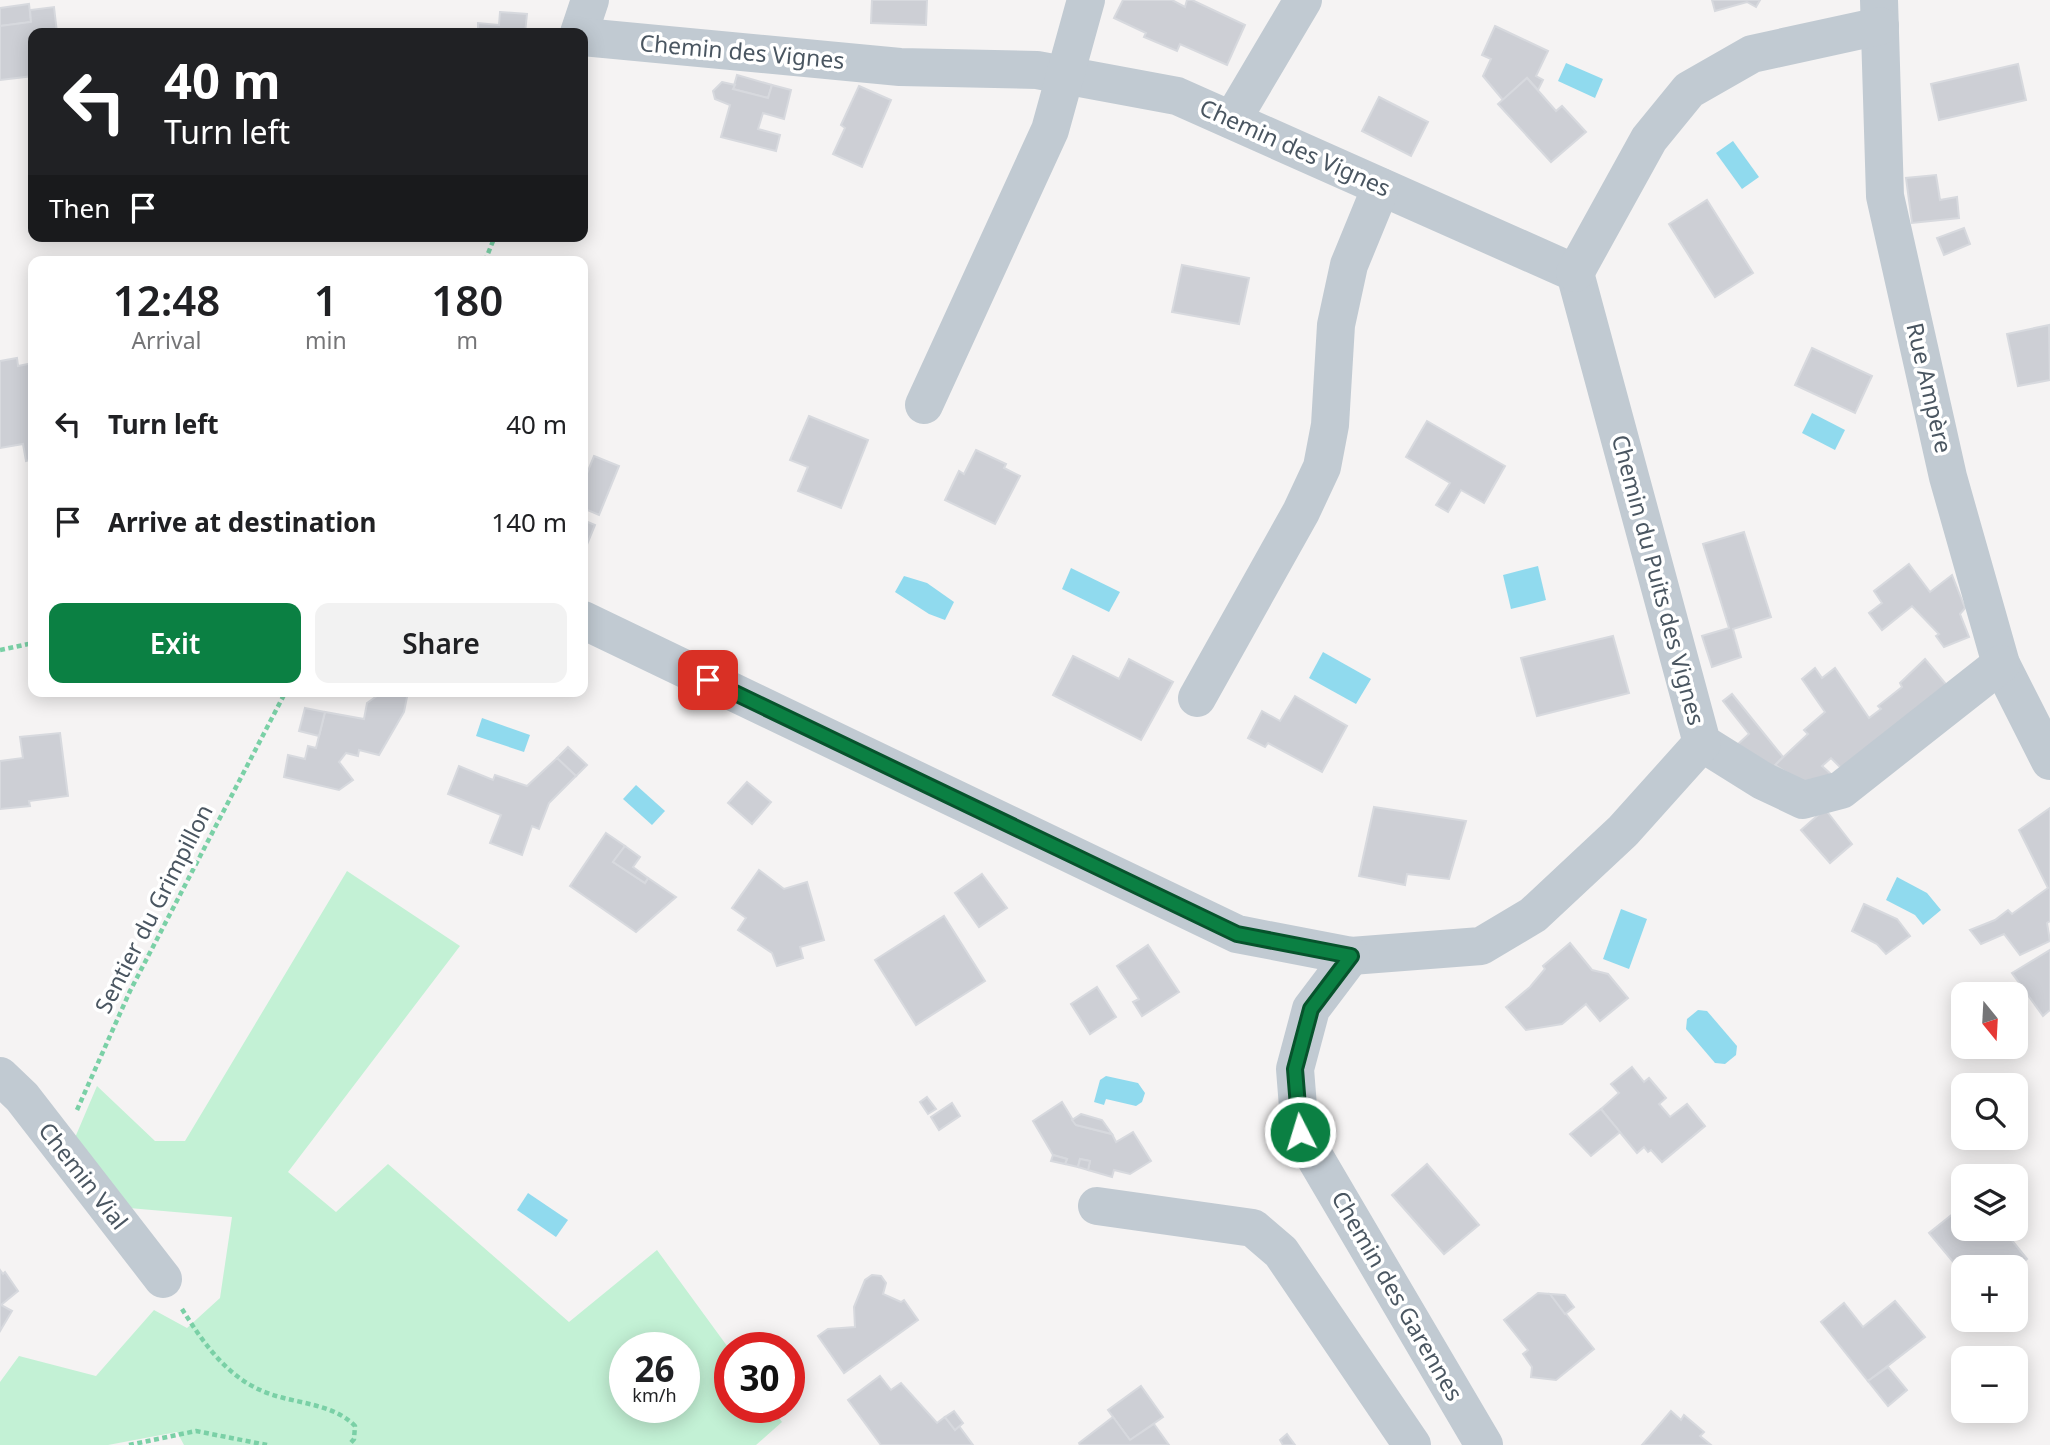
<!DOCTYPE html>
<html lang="en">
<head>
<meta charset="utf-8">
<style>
	:root { --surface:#fff; --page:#f2f2f2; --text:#202124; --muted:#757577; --accent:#0b8043 }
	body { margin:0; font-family:"Noto Sans",sans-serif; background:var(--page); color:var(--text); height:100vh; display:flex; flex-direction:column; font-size:26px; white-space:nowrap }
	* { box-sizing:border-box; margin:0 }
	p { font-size:23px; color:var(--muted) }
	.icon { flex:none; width:38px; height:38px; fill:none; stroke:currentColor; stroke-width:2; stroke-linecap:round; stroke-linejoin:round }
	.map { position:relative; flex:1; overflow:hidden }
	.side { position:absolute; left:28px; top:256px; width:560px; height:441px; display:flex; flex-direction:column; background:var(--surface); border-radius:14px; box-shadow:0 4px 18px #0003 }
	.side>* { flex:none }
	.hud { position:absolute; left:28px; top:28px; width:560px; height:214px; border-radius:14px; box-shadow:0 4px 18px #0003; background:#202124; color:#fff; overflow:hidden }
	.needle { width:46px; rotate:162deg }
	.fabs { position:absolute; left:1951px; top:982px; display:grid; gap:14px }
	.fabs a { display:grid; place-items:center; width:77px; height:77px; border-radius:14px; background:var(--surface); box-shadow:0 4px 18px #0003; font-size:35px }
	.speed { position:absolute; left:609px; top:1332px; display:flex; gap:14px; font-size:35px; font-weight:700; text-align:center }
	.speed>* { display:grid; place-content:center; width:91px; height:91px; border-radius:50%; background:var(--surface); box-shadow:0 4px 18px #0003; line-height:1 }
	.speed small { font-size:18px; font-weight:400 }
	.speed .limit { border:10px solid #d22; background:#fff; color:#111 }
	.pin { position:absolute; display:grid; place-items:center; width:60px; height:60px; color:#fff; margin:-30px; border-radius:14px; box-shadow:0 4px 10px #0006 }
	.me { position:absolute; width:77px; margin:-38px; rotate:355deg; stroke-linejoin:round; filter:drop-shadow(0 0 5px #0008) }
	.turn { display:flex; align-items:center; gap:24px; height:147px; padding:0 21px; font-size:32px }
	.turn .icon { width:91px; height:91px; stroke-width:2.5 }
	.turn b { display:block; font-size:49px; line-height:60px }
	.then { display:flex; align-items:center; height:66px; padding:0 21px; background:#0003; gap:14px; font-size:26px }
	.eta { display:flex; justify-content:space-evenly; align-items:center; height:119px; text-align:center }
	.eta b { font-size:42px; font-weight:600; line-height:49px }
	.action { display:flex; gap:14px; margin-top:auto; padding:14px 21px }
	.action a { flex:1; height:80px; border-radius:14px; background:var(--accent); color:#fff; font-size:28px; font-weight:600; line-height:80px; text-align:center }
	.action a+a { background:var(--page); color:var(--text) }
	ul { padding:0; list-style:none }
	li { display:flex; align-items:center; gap:21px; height:98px; padding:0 21px }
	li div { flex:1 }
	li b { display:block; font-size:26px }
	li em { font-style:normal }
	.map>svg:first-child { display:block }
</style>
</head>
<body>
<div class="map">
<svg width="2050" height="1445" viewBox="0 0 2050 1445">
	<rect width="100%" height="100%" fill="#f5f3f3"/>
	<!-- green -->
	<path fill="#c3f1d5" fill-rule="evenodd" d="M347,871L460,946L288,1172L336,1212L388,1164L569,1322L657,1250L730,1350V1407H771L782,1422L756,1445H184L177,1432L108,1445H0V1382L19,1356L96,1376L154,1310L187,1328L220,1298L232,1217L129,1208L74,1140L97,1086L155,1141H185ZM625,1348H684V1407H625Z"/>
	<!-- water -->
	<g fill="#90daee">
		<path d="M1566,63L1603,79L1595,98L1558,81Z"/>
		<path d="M1733,141L1759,177L1742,189L1716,153Z"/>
		<path d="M1812,413L1845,430L1835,450L1802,433Z"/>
		<path d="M1538,566L1546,600L1511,609L1503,575Z"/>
		<path d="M1071,568L1120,592L1109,612L1062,589Z"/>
		<path d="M904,576L927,583L954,602L945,620L929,614L895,592Z"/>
		<path d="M1323,652L1371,679L1356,704L1309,678Z"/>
		<path d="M482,718L530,735L524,752L476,736Z"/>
		<path d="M636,785L665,811L652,825L623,799Z"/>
		<path d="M1897,877L1927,893L1941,910L1923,925L1915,915L1886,900Z"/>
		<path d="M1621,909L1647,919L1629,969L1603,959Z"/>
		<path d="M1698,1010L1707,1011L1737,1046L1736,1055L1725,1064L1715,1063L1686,1029L1687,1019Z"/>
		<path d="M1106,1076L1138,1083L1145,1093L1142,1102L1136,1106L1106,1099L1104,1105L1094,1102L1100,1080Z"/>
		<path d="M528,1193L568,1220L556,1237L517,1210Z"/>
	</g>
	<!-- building -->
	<g fill="#cdcfd5" stroke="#d7d9de" stroke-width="2">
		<path d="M872,0H927L926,25L871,23Z"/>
		<path d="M1123,0H1172L1185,7L1187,0H1192L1245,25L1227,65L1180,44L1177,51L1144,37L1146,33L1114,18Z"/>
		<path d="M1712,0H1760L1756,7L1747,2L1715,11Z"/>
		<path d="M29,4L31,22L0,26V8Z"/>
		<path d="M54,7L57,33H33V76L0,80V26L31,22L30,10Z"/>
		<path d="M500,12L527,14L525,33H478V23L499,25Z"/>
		<path d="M1495,26L1548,51L1536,76L1543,80L1538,90L1527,78L1503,100L1483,76L1491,59L1482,55Z"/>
		<path d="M2018,64L2026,100L1939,120L1931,84Z"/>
		<path d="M737,75L772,85L768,98L733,89Z"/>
		<path d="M1527,78L1556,111L1562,106L1586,132L1551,162L1498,104Z"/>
		<path d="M722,82L735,85L733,89L768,98L772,85L791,90L784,119L763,113L758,129L780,135L776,151L721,137L730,105L715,99L713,91Z"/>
		<path d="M859,86L891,100L862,167L833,154L845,128L841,125Z"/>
		<path d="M1379,97L1428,122L1411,156L1362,131Z"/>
		<path d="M1936,175L1940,200L1957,197L1959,218L1912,223L1906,178Z"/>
		<path d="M1707,200L1753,273L1715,297L1669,224Z"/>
		<path d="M1964,228L1970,244L1944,255L1937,238Z"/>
		<path d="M1182,265L1249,278L1239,324L1172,312Z"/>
		<path d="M2049,325L2050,380L2018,386L2007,334Z"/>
		<path d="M1812,348L1872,376L1855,413L1795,385Z"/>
		<path d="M17,358L18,366L33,363V459L26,461L23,444L0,448V361Z"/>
		<path d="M809,416L868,440L841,508L798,491L808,467L790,460Z"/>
		<path d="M1427,421L1505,466L1484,503L1461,490L1448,512L1436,505L1450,483L1406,457Z"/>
		<path d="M976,450L1006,464L1004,468L1020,476L995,524L945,500L959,471L964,474Z"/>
		<path d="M594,456L619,466L599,515L583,508V483Z"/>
		<path d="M583,520L595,525L583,554Z"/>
		<path d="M1744,532L1771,617L1733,629L1741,657L1712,667L1702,636L1729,628L1703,544Z"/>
		<path d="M1909,564L1930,592L1952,575L1965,608L1960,614L1969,637L1944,647L1936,636L1939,634L1912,606L1882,630L1869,613L1882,603L1874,591Z"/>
		<path d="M1613,636L1629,693L1537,716L1521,658Z"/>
		<path d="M1073,656L1119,679L1129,659L1173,682L1141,740L1053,695Z"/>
		<path d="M1925,659L1955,695L1841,768L1831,758L1822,766L1832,775L1813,790L1775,765L1808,734L1804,730L1825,712L1802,679L1815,668L1822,678L1835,668L1869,718L1881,709L1878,706L1902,687L1900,683Z"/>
		<path d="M384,691L408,692L404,712L379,755L359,750L358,756L346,753L339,762L353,780L339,790L284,777L288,755L305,759L308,746L316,748L325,712L364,719L367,703Z"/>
		<path d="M1732,694L1783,757L1775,765L1778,767L1762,771L1737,745L1749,734L1723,701Z"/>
		<path d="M1295,696L1347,726L1322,772L1268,743L1265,747L1248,738L1262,711L1280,721Z"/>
		<path d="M305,708L325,712L319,736L299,731Z"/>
		<path d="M60,733L68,796L29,801L30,806L0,809V761L23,758L20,737Z"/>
		<path d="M568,747L587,765L576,776L557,758Z"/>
		<path d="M557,758L576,776L549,803L539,829L532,826L522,855L490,843L501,815L448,794L459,766L493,780L495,775L527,786Z"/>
		<path d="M747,782L771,802L752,824L728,803Z"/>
		<path d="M1374,807L1466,821L1449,879L1407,874L1405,885L1359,876Z"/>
		<path d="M2050,808V921L2047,923L2050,941L2020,955L2004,934L1981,944L1970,930L1995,920L2008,910L2012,914L2048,888L2019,830Z"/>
		<path d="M1825,809L1852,844L1830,863L1801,830Z"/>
		<path d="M606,833L625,846L613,862L645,883L648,878L676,897L636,932L570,886Z"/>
		<path d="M625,846L640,857L633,867L648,878L645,883L613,862Z"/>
		<path d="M759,870L784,889L807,882L824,940L800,947L803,958L777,966L772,953L738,930L746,918L732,908Z"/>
		<path d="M982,874L1007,908L979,927L955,893Z"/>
		<path d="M1864,904L1897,919L1910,936L1886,954L1877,944L1852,931Z"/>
		<path d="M944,916L985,981L916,1025L875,960Z"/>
		<path d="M1570,943L1592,970L1608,974L1628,998L1600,1021L1586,1004L1562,1024L1526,1030L1506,1007L1530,987L1545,969L1543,966Z"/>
		<path d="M1148,945L1179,992L1142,1016L1133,1002L1139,999L1117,966Z"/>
		<path d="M2050,950V1010L2043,1016L2012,973Z"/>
		<path d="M1097,987L1116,1017L1090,1034L1071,1004Z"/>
		<path d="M1632,1067L1644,1082L1649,1078L1666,1098L1659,1104L1670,1117L1687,1104L1705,1126L1662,1162L1651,1150L1648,1152L1644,1147L1637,1153L1601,1109L1619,1093L1611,1084Z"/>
		<path d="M927,1097L936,1109L928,1114L920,1102Z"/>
		<path d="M1062,1102L1076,1125L1112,1134L1116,1142L1133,1132L1151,1161L1130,1174L1114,1170L1112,1177L1088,1170L1090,1161L1080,1159L1078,1167L1065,1164L1067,1159L1053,1155L1033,1121Z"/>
		<path d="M952,1103L960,1116L939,1130L931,1117Z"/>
		<path d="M1601,1109L1620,1132L1591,1156L1570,1134Z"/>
		<path d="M1081,1114L1102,1120L1112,1134L1076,1125L1072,1120Z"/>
		<path d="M1053,1155L1067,1159L1065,1164L1051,1161Z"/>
		<path d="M1080,1159L1090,1161L1088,1170L1078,1167Z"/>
		<path d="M1427,1164L1479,1225L1444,1254L1392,1195Z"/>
		<path d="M1964,1205V1228H2002L2027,1259L2016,1269L1964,1267V1275L1929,1233Z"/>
		<path d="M0,1270L3,1274L5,1272L18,1291L1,1305L12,1311L0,1331Z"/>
		<path d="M872,1275L881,1276L886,1283L883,1294L901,1302L904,1300L918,1320L844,1373L818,1336L828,1329L855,1327L854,1307L865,1280Z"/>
		<path d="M1538,1293L1550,1294L1594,1349L1556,1380L1531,1377L1532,1367L1523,1354L1528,1350L1504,1320Z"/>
		<path d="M1550,1294L1565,1295L1574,1307L1565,1314Z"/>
		<path d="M1895,1301L1925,1337L1868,1381L1821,1322L1844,1303L1863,1327Z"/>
		<path d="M1888,1367L1907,1390L1888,1406L1868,1381Z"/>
		<path d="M880,1376L891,1390L901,1383L937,1423L945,1417L955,1430L959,1426L973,1445H881L848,1400Z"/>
		<path d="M1141,1386L1163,1417L1130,1440L1108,1410Z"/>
		<path d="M954,1411L963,1423L955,1430L945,1417Z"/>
		<path d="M1671,1411L1681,1420L1684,1415L1704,1432L1700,1436L1711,1445H1642Z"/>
		<path d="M1113,1417L1130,1440L1154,1424L1169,1445H1080L1079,1443Z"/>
		<path d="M1287,1434L1295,1445H1283L1280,1440Z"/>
	</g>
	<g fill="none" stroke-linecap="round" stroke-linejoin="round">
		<!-- path -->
		<g stroke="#7ad0a6" stroke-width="4.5" stroke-dasharray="5 3.5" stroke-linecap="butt">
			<path d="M485,261L495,236"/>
			<path d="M0,650L33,643"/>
			<path d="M77,1110L130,991L286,691"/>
			<path d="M182,1309C204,1344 229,1380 270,1394C299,1404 334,1404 355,1426L354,1439L349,1445"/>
			<path d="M129,1445L196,1431L267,1445"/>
		</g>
		<!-- minor -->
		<g stroke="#c1cad2" stroke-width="38">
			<path d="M1879,0L1885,196L1948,477L2001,664L2050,761"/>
			<path d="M579,33L590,0"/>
			<path d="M583,37L900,67L1037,70L1177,96L1575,273"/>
			<path d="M1232,120L1303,0"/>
			<path d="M1575,273L1702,743L1763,781L1803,800L1841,790L2001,664"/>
			<path d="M1575,273L1649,139L1689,90L1752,54L1880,26"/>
			<path d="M924,405L1050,130L1086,0"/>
			<path d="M583,620L1237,934L1351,956L1481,946L1533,915L1623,831L1702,743"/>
			<path d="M1197,698L1301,512L1322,467L1330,425L1336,325L1349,265L1381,187"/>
			<path d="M1351,956L1311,1009L1295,1069L1300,1132L1484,1445"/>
			<path d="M0,1076L22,1097L163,1279"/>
			<path d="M1097,1206L1253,1228L1281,1252L1412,1445"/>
		</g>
	</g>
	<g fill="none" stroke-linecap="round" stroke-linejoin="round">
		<defs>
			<path id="route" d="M708,680L1237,934L1351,956L1311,1009L1295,1069L1300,1132"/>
		</defs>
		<!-- route casing -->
		<use href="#route" stroke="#07532c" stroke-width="18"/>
		<!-- route -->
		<use href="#route" stroke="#0b8043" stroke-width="12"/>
	</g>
	<g text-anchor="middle" stroke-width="7" stroke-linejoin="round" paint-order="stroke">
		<!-- street labels -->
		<g font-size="23" fill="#4a5661" stroke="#fff">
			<text transform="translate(742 52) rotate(5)" y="8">Chemin des Vignes</text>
			<text transform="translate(1295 148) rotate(24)" y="8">Chemin des Vignes</text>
			<text transform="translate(1929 388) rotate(77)" y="8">Rue Ampère</text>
			<text transform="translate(1658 580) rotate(75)" y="8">Chemin du Puits des Vignes</text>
			<text transform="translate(154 909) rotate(-63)" y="8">Sentier du Grimpillon</text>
			<text transform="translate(83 1176) rotate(52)" y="8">Chemin Vial</text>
			<text transform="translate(1397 1296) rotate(60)" y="8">Chemin des Garennes</text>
		</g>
	</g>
</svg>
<div class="fabs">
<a><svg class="needle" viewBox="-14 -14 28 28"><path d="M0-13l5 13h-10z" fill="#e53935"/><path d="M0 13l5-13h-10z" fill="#757577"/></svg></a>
<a><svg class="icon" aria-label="search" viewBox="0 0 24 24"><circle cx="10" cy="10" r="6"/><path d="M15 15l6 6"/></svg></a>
<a><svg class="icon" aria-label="layers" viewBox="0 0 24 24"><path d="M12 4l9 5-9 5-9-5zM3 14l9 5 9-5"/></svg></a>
<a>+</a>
<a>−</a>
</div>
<div class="speed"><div>26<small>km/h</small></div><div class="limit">30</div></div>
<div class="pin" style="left:708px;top:680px;background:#d93025"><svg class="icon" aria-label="arrive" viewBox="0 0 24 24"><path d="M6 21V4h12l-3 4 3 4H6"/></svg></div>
<svg class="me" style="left:1300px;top:1132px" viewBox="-20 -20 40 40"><circle r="17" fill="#0b8043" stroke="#fff" stroke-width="3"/><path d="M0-11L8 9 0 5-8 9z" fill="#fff"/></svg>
<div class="hud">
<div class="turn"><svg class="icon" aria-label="left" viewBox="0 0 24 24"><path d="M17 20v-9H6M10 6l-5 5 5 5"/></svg><div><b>40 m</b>Turn left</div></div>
<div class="then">Then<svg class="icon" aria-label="arrive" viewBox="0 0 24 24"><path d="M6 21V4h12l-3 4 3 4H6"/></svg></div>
</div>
<section class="side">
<div class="eta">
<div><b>12:48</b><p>Arrival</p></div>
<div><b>1</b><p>min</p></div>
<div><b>180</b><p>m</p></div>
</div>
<ul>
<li><svg class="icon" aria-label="left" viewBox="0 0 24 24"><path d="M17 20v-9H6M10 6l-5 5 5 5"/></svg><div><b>Turn left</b></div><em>40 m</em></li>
<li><svg class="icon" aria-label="arrive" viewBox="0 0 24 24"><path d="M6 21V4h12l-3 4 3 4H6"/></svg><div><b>Arrive at destination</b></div><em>140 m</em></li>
</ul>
<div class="action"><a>Exit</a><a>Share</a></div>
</section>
</div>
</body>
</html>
